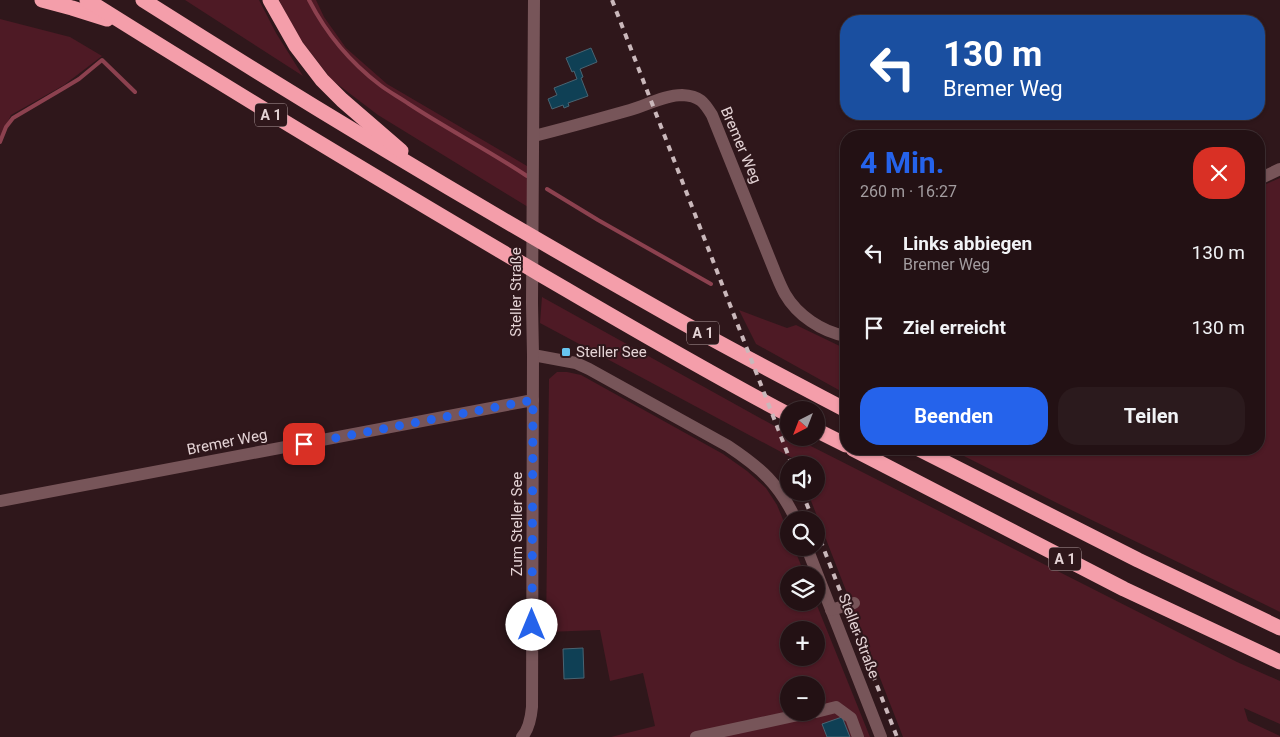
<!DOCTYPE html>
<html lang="de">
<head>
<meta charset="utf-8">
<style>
	:root { --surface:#231114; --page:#2b1a1d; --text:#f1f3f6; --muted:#a39da0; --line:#403134; --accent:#2563eb }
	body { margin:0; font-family:Roboto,sans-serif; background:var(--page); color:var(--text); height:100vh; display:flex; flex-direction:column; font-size:19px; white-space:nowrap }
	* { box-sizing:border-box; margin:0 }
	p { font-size:16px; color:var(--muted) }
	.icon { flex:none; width:28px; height:28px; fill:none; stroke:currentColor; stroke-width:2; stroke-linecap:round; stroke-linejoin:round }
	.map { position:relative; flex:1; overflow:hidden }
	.drawer { position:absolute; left:840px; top:130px; width:425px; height:325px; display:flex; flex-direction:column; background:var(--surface); border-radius:20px; box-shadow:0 1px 4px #0004,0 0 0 1px var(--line) }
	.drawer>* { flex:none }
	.top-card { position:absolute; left:840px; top:15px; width:425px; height:105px; border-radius:20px; box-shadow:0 1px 4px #0004,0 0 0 1px var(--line); background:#1a4fa0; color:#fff; overflow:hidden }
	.needle { width:32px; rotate:222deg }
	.buttons { position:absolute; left:780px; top:401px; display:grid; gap:10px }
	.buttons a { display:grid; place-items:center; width:45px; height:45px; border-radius:50%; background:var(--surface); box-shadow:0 1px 4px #0004,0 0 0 1px var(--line); font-size:25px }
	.pin { position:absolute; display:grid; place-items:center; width:42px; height:42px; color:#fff; margin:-21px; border-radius:10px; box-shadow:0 2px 8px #0006 }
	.me { position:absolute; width:55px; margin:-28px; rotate:0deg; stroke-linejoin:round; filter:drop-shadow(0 0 4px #0008) }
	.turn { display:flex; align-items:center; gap:18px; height:105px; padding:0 20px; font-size:22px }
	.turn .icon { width:65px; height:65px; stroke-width:2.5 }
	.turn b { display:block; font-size:35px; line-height:42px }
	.round { display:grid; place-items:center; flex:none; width:52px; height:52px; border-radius:20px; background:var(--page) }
	.headline { display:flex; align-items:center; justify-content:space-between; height:85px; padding:0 20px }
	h1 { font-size:30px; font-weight:700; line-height:38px; color:var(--accent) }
	.cta { display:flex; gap:10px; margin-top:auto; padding:10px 20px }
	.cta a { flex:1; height:58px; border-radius:20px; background:var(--accent); color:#fff; font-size:20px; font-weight:700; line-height:58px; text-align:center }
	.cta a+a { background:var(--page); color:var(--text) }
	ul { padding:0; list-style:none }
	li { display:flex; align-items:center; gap:15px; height:75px; padding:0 20px }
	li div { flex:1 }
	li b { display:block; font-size:19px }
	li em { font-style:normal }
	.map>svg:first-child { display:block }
</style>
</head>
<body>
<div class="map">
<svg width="1280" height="737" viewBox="0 0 1280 737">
	<rect width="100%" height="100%" fill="#2f171b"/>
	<!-- green -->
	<g fill="#4e1a25" fill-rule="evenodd">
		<path d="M185,0H259L276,33L303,76Z"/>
		<path d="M279,0H316L324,17L346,48L387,84L527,166L528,207L378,115L332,80L297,35Z"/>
		<path d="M0,19L70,37L102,56L64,85L11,115L0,138Z"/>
		<path d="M1280,178V612L1059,504L950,449H1259V187Z"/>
		<path d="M542,297L789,434V438H795L1237,662L1280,681V724L1244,708L1248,721L1280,736V737H903L808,493L816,492V465H798L796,460L540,323Z"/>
		<path d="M739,310L787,328L796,325L846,349V394L756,344Z"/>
		<path d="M557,372H567L581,375L723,454L747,471L766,488L777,505L789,534V548H794L805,575H789V602L816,603L870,737H611L655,726L643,673L610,681L600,630L546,632L549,379ZM789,630H816V658H789ZM789,685H816V712H789Z"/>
	</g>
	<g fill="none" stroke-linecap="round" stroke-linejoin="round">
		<!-- stream -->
		<g stroke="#8c414f" stroke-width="4">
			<path d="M309,0C326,33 350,62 380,85C389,92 399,97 409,104C447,129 488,150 527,176"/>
			<path d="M0,142L6,127L13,118L64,88L79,79L102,60L135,92"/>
			<path d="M547,189L598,220L711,284"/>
		</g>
	</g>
	<!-- building -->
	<g fill="#0f4055" stroke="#496472">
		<path d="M591,48L597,62L580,69L583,77L581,78L588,96L568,103L569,106L564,108L563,105L552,109L548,99L557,95L554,88L577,79L574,71L572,72L566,58Z"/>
		<path d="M583,648L584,678L564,679L563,649Z"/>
		<path d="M842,717L850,737H827L822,724Z"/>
	</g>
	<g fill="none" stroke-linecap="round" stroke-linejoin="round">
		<!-- minor -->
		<g stroke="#775559" stroke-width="12">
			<path d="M534,136C566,128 598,119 630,110C647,105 665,95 682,95C700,96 704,102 712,115L775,272C778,279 781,287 785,294C797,315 822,332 846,336"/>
			<path d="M1259,179L1280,169"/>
			<path d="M533,355L576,363L589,369L728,446C761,468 779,484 796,520"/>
			<path d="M0,501L533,400"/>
			<path d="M807,548L881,737"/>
			<path d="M831,610L854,603"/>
			<path d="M816,712L836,707L851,718L858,737"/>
			<path d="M522,737C529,729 531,718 532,707L533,355L532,303L534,0"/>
			<path d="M696,737L812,712"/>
		</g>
		<!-- highway -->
		<g stroke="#f49eaa" stroke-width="15">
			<path d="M42,0L72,8L107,19"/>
			<path d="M87,0C238,95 390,186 543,276C624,323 705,371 789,415"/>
			<path d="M143,0C313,108 487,212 662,311C723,346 785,378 846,410"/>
			<path d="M270,0L296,46L322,80L342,100L401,151"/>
			<path d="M816,430L846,445"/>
			<path d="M853,449L1124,589L1280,662"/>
			<path d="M919,449L1138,560L1280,628"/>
		</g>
		<!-- rail -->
		<g stroke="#cab8bb" stroke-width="4" stroke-dasharray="6 6" stroke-linecap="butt">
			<path d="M612,0L792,465"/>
			<path d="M802,492L813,520"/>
			<path d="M816,529L897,737"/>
		</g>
	</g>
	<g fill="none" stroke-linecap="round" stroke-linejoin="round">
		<!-- route -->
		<path stroke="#2563eb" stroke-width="9" stroke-dasharray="0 16.2" d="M304,444L533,400L532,625"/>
	</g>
	<!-- markers -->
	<rect fill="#67c4ef" stroke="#2f171b" stroke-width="2" x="561" y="347" width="10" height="10" rx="2.5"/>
	<g text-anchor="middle" stroke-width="4" stroke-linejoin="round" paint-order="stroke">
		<!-- shield labels -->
		<g fill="#2f171b" stroke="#ae9b9d" stroke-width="1">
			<rect x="255" y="103.5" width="32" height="23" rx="4"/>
			<rect x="687" y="321.5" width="32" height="23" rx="4"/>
			<rect x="1049" y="547.5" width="32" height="23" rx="4"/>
		</g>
		<g font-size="14" font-weight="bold" fill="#e4d3d5">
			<text x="271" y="120">A 1</text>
			<text x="703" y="338">A 1</text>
			<text x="1065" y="564">A 1</text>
		</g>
		<!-- street labels -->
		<g font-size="15" fill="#e4d3d5" stroke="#2f171b">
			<text transform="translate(741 145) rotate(67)" y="5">Bremer Weg</text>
			<text transform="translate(516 292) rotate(-90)" y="5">Steller Straße</text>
			<text transform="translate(227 442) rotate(-11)" y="5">Bremer Weg</text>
			<text transform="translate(517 524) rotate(-90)" y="5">Zum Steller See</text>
			<text transform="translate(859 636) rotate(69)" y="5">Steller Straße</text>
		</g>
		<!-- poi labels -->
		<g font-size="15" fill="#e4d3d5" stroke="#2f171b" text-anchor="start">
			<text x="576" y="357">Steller See</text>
		</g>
	</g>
</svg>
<div class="buttons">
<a><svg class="needle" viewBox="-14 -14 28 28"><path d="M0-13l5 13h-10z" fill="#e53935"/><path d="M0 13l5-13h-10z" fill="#a39da0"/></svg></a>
<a><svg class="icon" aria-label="sound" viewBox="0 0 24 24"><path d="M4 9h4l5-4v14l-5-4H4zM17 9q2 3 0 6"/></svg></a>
<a><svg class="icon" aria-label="search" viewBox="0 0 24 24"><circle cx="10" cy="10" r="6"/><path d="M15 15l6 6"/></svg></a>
<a><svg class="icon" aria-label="layers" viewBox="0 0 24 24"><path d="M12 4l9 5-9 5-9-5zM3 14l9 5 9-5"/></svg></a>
<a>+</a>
<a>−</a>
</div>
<div class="pin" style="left:304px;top:444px;background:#d93025"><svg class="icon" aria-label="arrive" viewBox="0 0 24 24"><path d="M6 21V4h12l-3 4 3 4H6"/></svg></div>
<svg class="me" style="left:532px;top:625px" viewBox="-20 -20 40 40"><circle r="19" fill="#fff"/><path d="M0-13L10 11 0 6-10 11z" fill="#2563eb"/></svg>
<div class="top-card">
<div class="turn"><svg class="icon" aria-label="left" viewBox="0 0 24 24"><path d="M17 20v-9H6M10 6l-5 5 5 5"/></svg><div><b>130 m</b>Bremer Weg</div></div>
</div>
<section class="drawer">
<div class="headline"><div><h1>4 Min.</h1><p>260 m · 16:27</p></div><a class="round" style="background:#d93025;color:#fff"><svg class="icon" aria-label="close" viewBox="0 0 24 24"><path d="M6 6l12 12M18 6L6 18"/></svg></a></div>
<ul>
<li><svg class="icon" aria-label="left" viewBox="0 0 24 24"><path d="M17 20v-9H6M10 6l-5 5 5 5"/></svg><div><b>Links abbiegen</b><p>Bremer Weg</p></div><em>130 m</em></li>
<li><svg class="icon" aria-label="arrive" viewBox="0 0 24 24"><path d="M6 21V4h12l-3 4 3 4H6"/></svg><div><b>Ziel erreicht</b></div><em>130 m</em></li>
</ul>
<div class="cta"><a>Beenden</a><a>Teilen</a></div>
</section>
</div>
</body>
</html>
